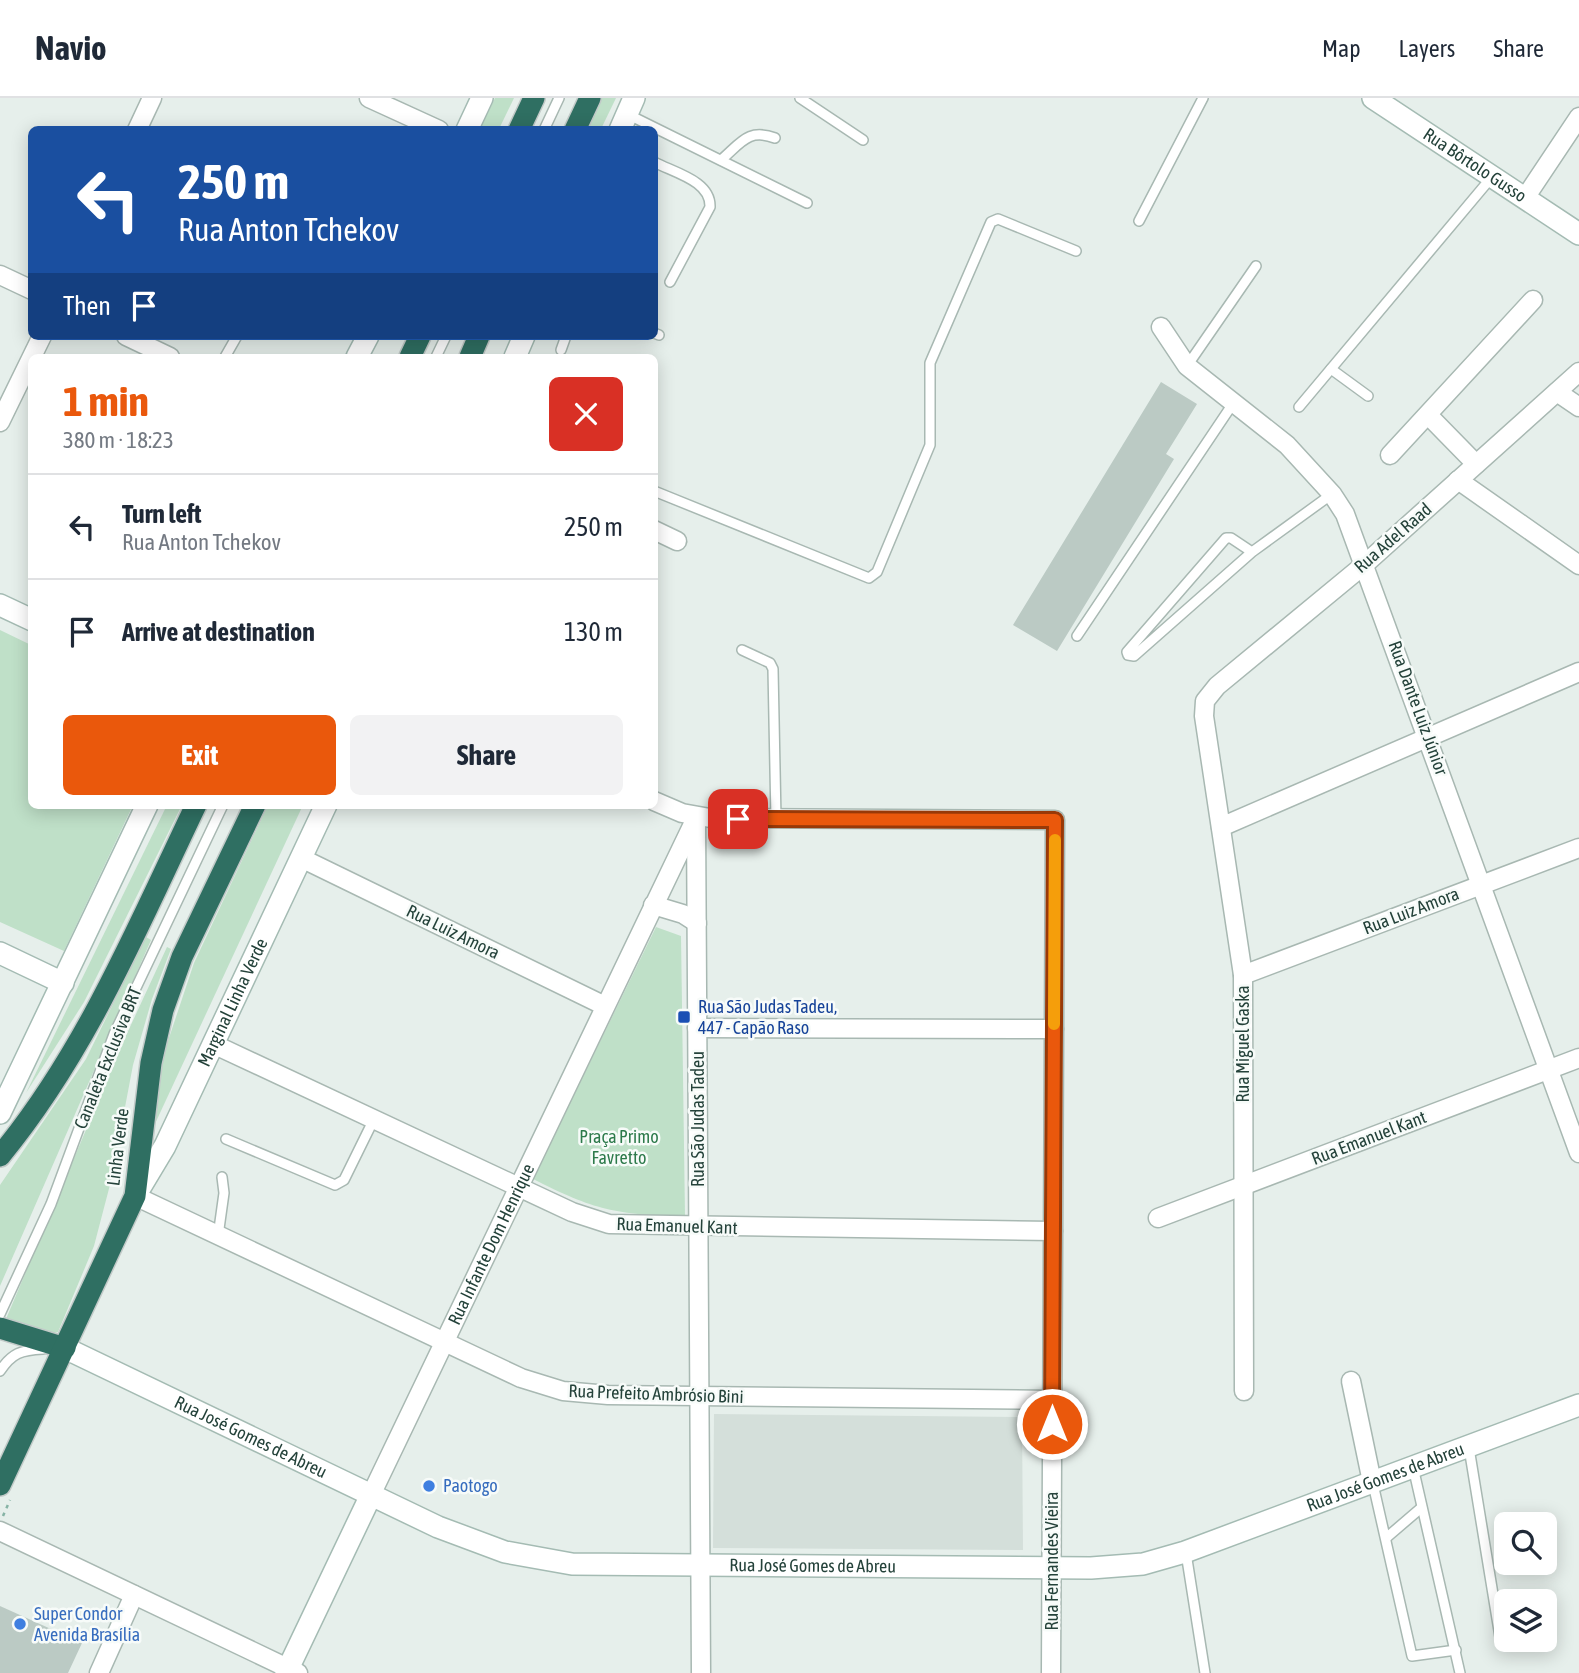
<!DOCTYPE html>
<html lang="en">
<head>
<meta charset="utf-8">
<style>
	:root { --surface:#fff; --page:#f2f2f3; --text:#1f2937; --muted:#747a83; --line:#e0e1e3; --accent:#ea580c }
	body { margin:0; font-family:"Asap Condensed",sans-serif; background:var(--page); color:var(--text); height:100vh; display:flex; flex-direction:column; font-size:26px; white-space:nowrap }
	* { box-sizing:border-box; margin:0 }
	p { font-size:23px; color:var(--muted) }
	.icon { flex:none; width:38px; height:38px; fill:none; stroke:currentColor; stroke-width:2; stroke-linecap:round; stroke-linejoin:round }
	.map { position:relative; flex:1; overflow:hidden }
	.sheet { position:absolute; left:28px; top:256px; width:630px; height:455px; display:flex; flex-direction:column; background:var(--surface); border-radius:10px; box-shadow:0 4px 18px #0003 }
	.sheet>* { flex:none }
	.top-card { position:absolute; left:28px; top:28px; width:630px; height:214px; border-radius:10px; box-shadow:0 4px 18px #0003; background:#1a4fa0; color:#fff; overflow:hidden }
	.tools { position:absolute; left:1494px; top:1414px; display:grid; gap:14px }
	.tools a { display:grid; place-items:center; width:63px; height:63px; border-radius:10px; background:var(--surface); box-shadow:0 4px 18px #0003; font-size:35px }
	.pin { position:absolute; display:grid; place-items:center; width:60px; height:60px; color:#fff; margin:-30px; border-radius:14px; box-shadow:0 4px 10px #0006 }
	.me { position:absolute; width:77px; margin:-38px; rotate:0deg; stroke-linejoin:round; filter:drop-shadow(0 0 5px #0008) }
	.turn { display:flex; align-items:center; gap:24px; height:147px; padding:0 35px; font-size:32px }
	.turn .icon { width:91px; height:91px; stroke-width:2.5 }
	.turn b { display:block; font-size:49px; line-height:60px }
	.then { display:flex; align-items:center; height:66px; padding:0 35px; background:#0003; gap:14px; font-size:26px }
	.round { display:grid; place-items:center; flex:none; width:74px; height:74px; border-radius:10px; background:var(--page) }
	.headline { display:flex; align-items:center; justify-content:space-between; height:119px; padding:0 35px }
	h1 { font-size:42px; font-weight:700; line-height:52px; color:var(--accent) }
	.cta { display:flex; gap:14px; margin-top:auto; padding:14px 35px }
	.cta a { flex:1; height:80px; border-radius:10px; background:var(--accent); color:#fff; font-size:28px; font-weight:700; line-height:80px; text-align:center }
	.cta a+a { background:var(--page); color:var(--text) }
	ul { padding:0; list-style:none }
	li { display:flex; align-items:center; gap:21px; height:105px; padding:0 35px; border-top:2px solid var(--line) }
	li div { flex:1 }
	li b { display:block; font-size:26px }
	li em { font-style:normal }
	header { display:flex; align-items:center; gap:42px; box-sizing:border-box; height:98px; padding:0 35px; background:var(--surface); border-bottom:2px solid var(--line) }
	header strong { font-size:33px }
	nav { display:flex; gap:38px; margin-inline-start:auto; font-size:24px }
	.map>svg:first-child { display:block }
</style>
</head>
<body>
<header>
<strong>Navio</strong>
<nav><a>Map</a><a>Layers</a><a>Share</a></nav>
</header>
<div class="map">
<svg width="1579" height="1575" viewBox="0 0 1579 1575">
	<rect width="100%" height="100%" fill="#e6efeb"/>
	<!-- built -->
	<path fill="#d4dfda" d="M714,1316L1022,1319L1023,1452L713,1450Z"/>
	<!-- green -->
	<g fill="#bfe0c8">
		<path d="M495,0H514L499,31H480Z"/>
		<path d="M601,0H616L601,31L586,32Z"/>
		<path d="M0,532L31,547L32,707H133L64,853L0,824Z"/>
		<path d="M167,707H182L84,904L26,995Z"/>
		<path d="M268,707H303L147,1043L161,964L194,865Z"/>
		<path d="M656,829L681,838L685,1118C616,1117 594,1112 533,1081Z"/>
		<path d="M146,839L151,842L0,1188V1087L86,961Z"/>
		<path d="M167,849L171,851L152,901L133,967L111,1083L94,1148L58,1234L51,1236L6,1221L124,942Z"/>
	</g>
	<!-- building -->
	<g fill="#bbcac4">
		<path d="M1161,284L1197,306L1166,356L1174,361L1057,553L1013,527Z"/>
		<path d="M0,1508L82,1545L68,1575H0Z"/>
	</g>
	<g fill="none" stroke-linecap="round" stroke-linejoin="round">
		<defs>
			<g id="lane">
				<path d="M800,0L863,42"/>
				<path d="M627,16L807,105"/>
				<path d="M544,32L559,0"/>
				<path d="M721,62C741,45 748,30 775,40"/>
				<path d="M654,64C675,75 711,83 710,109L670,184"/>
				<path d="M1139,123L1203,0"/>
				<path d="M654,235L659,237"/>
				<path d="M561,252L566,238"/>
				<path d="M225,259L237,238"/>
				<path d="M436,259L446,238"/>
				<path d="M1187,268L1256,168"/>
				<path d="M1331,271L1368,298"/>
				<path d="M1299,309L1491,80"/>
				<path d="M654,393L869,480L877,474L930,347V265L991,124L998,121L1076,153"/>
				<path d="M1252,454L1231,440H1226L1127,554L1128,557L1134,558L1252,454L1332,396"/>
				<path d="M1077,538L1234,304"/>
				<path d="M742,552L770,565L773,571L776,721"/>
				<path d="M226,1041L335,1087L344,1082L374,1021"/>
				<path d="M218,1138L224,1095L222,1079"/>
				<path d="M0,1216L51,1106L114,936L223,707"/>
				<path d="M0,1273C12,1255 21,1252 43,1251"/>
				<path d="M1469,1350L1501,1545"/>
				<path d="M1413,1369L1460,1575"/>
				<path d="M1373,1386L1412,1558L1456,1552"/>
				<path d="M1386,1440L1421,1410"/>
				<path d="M1186,1455L1205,1575"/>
			</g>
			<g id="street">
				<path d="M369,0L439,32"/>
				<path d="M137,32L152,0"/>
				<path d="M1525,100L1579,19"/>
				<path d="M0,177L32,192"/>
				<path d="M1161,229L1187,268L1287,347L1332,396L1345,416L1579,1055"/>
				<path d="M126,238L170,259"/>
				<path d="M1557,294L1579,309"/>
				<path d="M1429,318L1476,366"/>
				<path d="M0,324L42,238"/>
				<path d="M1390,357L1533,202"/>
				<path d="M1458,382L1579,467"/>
				<path d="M654,432L677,443"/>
				<path d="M654,703L682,715L710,720L1055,722L1051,1575"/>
				<path d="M696,719L701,1575"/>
				<path d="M1221,729L1579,574"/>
				<path d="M301,760L605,908"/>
				<path d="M653,807L683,816L697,825"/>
				<path d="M1243,877L1579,750"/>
				<path d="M697,930L1054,931"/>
				<path d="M213,946L572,1114L609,1126L1053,1133"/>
				<path d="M135,1098L521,1280L563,1293L608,1297L1052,1302"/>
				<path d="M1158,1120L1579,960"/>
				<path d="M1351,1283L1372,1384"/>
				<path d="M1244,1293L1243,877L1204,618L1205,603L1217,588L1365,466L1579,274"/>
				<path id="s1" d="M371,1397L695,722"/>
				<path d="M0,1433L298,1575"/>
				<path d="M99,1575L134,1497"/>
			</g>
			<g id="secondary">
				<path id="s2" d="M1373,0L1579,136"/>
				<path d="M467,32L482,0"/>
				<path d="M620,32L634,0"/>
				<path d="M357,259L368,238"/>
				<path d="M515,259L524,238"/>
				<path d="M0,507L32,522"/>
				<path d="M0,855L63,885"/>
				<path d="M0,1015L147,707"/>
				<path id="s3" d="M135,1098L165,1048L326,707"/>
				<path id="s4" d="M65,1250L438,1429L505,1454L572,1466L1091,1470L1143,1466L1185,1454L1579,1307"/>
				<path d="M286,1575L371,1397"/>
			</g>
			<g id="highway">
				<path d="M519,32L534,0"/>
				<path d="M575,32L590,0"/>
				<path d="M410,259L420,238"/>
				<path d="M470,259L479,238"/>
				<path d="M0,1058C86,954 138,828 196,707"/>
				<path d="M0,1230L65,1250"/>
				<path d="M0,1387L135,1098L151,965L163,912L182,859L255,707"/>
			</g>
		</defs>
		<!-- lane casing -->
		<use href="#lane" stroke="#a8b8b2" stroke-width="12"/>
		<!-- street casing -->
		<use href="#street" stroke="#a8b8b2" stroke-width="21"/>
		<!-- secondary casing -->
		<use href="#secondary" stroke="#a4bbb3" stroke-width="24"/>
		<!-- highway casing -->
		<use href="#highway" stroke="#c2cac8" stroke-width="24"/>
		<!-- path -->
		<path stroke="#86b3a5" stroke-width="2.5" stroke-dasharray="3.5 5" stroke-linecap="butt" d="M3,1418L10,1402"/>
		<!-- lane -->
		<use href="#lane" stroke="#fff" stroke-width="9"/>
		<!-- street -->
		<use href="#street" stroke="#fff" stroke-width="18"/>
		<!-- secondary -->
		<use href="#secondary" stroke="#fff" stroke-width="21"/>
		<!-- highway -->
		<use href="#highway" stroke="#2f6f62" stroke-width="21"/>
	</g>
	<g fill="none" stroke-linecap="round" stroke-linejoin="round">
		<defs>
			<path id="route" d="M738,721L1055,722L1052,1326"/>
		</defs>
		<!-- route casing -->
		<use href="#route" stroke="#983908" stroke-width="18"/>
		<!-- route -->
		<use href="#route" stroke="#ea580c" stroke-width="12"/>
		<!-- slow -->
		<path stroke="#f59e0b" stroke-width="12" d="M1054,926L1055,742"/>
	</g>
	<!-- markers -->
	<rect fill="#1a4fb4" stroke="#f7fbf9" stroke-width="2.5" x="677" y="912" width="14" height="14" rx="3.5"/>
	<g fill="#3f7fe0" stroke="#f7fbf9" stroke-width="2.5">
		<circle cx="429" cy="1388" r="7"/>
		<circle cx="20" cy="1526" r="7"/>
	</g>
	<g text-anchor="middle" stroke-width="5" stroke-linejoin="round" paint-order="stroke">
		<!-- street labels -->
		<g font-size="18" fill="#24423a" stroke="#f7fbf9">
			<text dy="6" stroke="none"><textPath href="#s2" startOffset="122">Rua Bôrtolo Gusso</textPath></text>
			<text transform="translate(1393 440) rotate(-41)" y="6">Rua Adel Raad</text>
			<text transform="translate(1418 610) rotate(70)" y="6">Rua Dante Luiz Júnior</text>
			<text transform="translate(1411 813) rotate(-21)" y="6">Rua Luiz Amora</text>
			<text transform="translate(453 834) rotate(26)" y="6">Rua Luiz Amora</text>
			<text dy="6" stroke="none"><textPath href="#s3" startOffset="217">Marginal Linha Verde</textPath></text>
			<text transform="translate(1243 946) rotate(-90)" y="6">Rua Miguel Gaska</text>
			<text transform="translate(108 960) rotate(-68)" y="6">Canaleta Exclusiva BRT</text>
			<text transform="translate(698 1021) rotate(-90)" y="6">Rua São Judas Tadeu</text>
			<text transform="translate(1369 1040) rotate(-21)" y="6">Rua Emanuel Kant</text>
			<text transform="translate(118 1049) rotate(-83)" y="6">Linha Verde</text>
			<text transform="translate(677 1128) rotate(2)" y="6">Rua Emanuel Kant</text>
			<text dy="6" stroke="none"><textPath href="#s1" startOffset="278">Rua Infante Dom Henrique</textPath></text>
			<text transform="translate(656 1296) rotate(2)" y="6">Rua Prefeito Ambrósio Bini</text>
			<text dy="6" stroke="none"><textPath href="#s4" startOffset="206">Rua José Gomes de Abreu</textPath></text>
			<text dy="6" stroke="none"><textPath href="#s4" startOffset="1382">Rua José Gomes de Abreu</textPath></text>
			<text transform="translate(1052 1463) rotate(-90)" y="6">Rua Fernandes Vieira</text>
			<text dy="6" stroke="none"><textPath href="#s4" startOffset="794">Rua José Gomes de Abreu</textPath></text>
		</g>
		<!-- transit labels -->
		<g font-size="18" fill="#164399" stroke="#f7fbf9" text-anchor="start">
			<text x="698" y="915">Rua São Judas Tadeu,<tspan x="698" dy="21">447 - Capão Raso</tspan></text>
		</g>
		<!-- park labels -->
		<g font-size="18" fill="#2d7a4b" stroke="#f7fbf9">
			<text x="619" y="1045">Praça Primo<tspan x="619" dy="21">Favretto</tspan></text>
		</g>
		<!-- shop labels -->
		<g font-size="18" fill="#366cbe" stroke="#f7fbf9" text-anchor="start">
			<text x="443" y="1394">Paotogo</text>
			<text x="34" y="1522">Super Condor<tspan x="34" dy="21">Avenida Brasília</tspan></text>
		</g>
	</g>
</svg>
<div class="tools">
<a><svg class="icon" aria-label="search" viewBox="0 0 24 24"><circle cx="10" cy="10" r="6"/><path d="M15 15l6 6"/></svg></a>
<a><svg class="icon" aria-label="layers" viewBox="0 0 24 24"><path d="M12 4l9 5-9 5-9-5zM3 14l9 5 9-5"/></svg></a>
</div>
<div class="pin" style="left:738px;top:721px;background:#d93025"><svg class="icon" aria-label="arrive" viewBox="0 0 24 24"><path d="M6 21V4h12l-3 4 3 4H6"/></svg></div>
<svg class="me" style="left:1052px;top:1326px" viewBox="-20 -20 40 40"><circle r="17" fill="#ea580c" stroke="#fff" stroke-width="3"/><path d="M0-11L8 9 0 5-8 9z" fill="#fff"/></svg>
<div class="top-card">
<div class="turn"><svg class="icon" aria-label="left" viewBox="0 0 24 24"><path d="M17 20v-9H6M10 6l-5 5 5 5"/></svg><div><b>250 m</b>Rua Anton Tchekov</div></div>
<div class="then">Then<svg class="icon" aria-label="arrive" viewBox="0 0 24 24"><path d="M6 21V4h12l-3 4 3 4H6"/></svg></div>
</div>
<section class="sheet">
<div class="headline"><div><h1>1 min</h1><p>380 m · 18:23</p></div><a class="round" style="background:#d93025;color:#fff"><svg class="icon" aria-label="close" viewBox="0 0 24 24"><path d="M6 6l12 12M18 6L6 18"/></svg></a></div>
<ul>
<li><svg class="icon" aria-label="left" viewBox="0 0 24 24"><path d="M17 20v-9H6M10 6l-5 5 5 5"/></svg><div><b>Turn left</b><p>Rua Anton Tchekov</p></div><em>250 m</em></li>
<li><svg class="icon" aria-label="arrive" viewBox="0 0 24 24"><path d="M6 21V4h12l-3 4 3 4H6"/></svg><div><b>Arrive at destination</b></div><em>130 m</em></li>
</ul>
<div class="cta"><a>Exit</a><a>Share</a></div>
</section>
</div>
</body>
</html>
